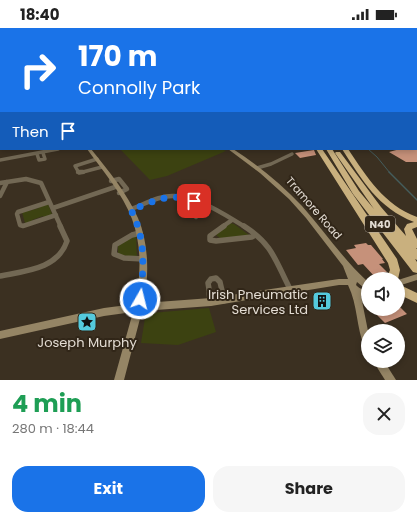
<!DOCTYPE html>
<html lang="en">
<head>
<meta charset="utf-8">
<style>
	:root { --surface:#fff; --page:#f6f6f6; --text:#222; --muted:#767676; --accent:#1a73e8 }
	body { margin:0; font-family:Poppins,sans-serif; background:var(--page); color:var(--text); height:100vh; display:flex; flex-direction:column; font-size:15px; white-space:nowrap }
	* { box-sizing:border-box; margin:0 }
	p { font-size:13px; color:var(--muted) }
	.icon { flex:none; width:22px; height:22px; fill:none; stroke:currentColor; stroke-width:2; stroke-linecap:round; stroke-linejoin:round }
	.map { position:relative; height:352px; overflow:hidden }
	.sheet { display:flex; flex-direction:column; background:var(--surface); flex:1 }
	.sheet>* { flex:none }
	.top-card { position:absolute; left:0px; top:0px; width:417px; height:122px; box-shadow:0 2px 6px #0003; background:#1a73e8; color:#fff; overflow:hidden }
	.controls { position:absolute; left:361px; top:244px; display:grid; gap:8px }
	.controls a { display:grid; place-items:center; width:44px; height:44px; border-radius:50%; background:var(--surface); box-shadow:0 2px 6px #0003; font-size:20px }
	.pin { position:absolute; display:grid; place-items:center; width:34px; height:34px; color:#fff; margin:-17px; border-radius:8px; box-shadow:0 2px 6px #0006 }
	.me { position:absolute; width:44px; margin:-22px; rotate:8deg; stroke-linejoin:round; filter:drop-shadow(0 0 3px #0008) }
	.turn { display:flex; align-items:center; gap:14px; height:84px; padding:0 12px; font-size:18px }
	.turn .icon { width:52px; height:52px; stroke-width:2.5 }
	.turn b { display:block; font-size:28px; line-height:34px }
	.then { display:flex; align-items:center; height:38px; padding:0 12px; background:#0003; gap:8px; font-size:15px }
	.round { display:grid; place-items:center; flex:none; width:42px; height:42px; border-radius:16px; background:var(--page) }
	.overview { display:flex; align-items:center; justify-content:space-between; height:68px; padding:0 12px }
	h1 { font-size:24px; font-weight:700; line-height:30px; color:#1e9e55 }
	.action { display:flex; gap:8px; margin-top:auto; padding:8px 12px }
	.action a { flex:1; height:46px; border-radius:16px; background:var(--accent); color:#fff; font-size:16px; font-weight:700; line-height:46px; text-align:center }
	.action a+a { background:var(--page); color:var(--text) }
	.status { display:flex; justify-content:space-between; align-items:center; height:28px; padding:0 20px; background:var(--surface); direction:ltr }
	.status svg { height:11px; fill:currentColor }
	.map>svg:first-child { display:block }
</style>
</head>
<body>
<div class="status"><b>18:40</b><svg viewBox="0 0 49 12"><path d="M0 12V9h3v3zM5 12V6h3v6zM10 12V3h3v9zM15 12V0h3v12zM26 1h20v11H26zM47 4h2v5h-2z"/></svg></div>
<div class="map">
<svg width="417" height="352" viewBox="0 0 417 352">
	<rect width="100%" height="100%" fill="#3b3021"/>
	<!-- green -->
	<g fill="#3c4211">
		<path d="M120,121H221L226,123L167,148L150,152Z"/>
		<path d="M48,176L52,186L44,190L43,188L32,192L33,194L25,195L22,184L28,182L29,183L39,180V178Z"/>
		<path d="M230,195L234,196L249,207L221,211L216,207Z"/>
		<path d="M136,207L137,230L118,226V218Z"/>
		<path d="M135,259C133,268 133,274 123,276L122,266L124,265L125,260Z"/>
		<path d="M209,280L216,304L178,317L141,315L145,290L151,285Z"/>
	</g>
	<g fill="none" stroke-linecap="round" stroke-linejoin="round">
		<!-- stream-far1 -->
		<path stroke="#445d5d" stroke-width="1" d="M368,121L377,129L390,145"/>
		<!-- stream -->
		<path stroke="#445d5d" stroke-width="1.5" d="M389,144L417,172"/>
	</g>
	<!-- building -->
	<g fill="#c6917a">
		<path d="M400,121L408,122L417,121V134H406L389,124Z"/>
		<path d="M314,122L316,127L300,130L295,125Z"/>
		<path d="M366,215L368,217H371L383,231H382L385,235L379,236L387,244L382,245L384,248L375,249L363,236L358,237L346,222L356,220L354,217Z"/>
		<path d="M398,277L407,286L385,295L376,286L389,281H398Z"/>
	</g>
	<g fill="none" stroke-linecap="round" stroke-linejoin="round">
		<!-- street-far3 -->
		<g stroke="#726854" stroke-width="3.5">
			<path d="M37,126L39,132L45,131L43,125"/>
			<path d="M97,131L75,138L79,145L102,139"/>
			<path d="M0,132L58,121"/>
			<path d="M257,140L271,136L292,126"/>
		</g>
		<!-- street-far2 -->
		<g stroke="#726854" stroke-width="4.5">
			<path d="M78,144H83"/>
			<path d="M111,153L119,151L127,161L119,165"/>
			<path d="M0,155L26,151L41,155L61,199"/>
			<path d="M0,168L7,154"/>
			<path d="M49,174L18,184L17,186L20,197L23,198L56,187"/>
			<path d="M188,174L196,189"/>
			<path d="M53,180L115,159"/>
			<path d="M131,181C145,176 160,167 175,168C198,169 226,187 245,199"/>
			<path d="M222,199L232,192"/>
		</g>
		<!-- street-far1 -->
		<g stroke="#726854" stroke-width="5.5">
			<path d="M224,198L210,208V212L216,213L252,209L255,207"/>
			<path d="M244,198C273,217 275,232 290,261"/>
			<path d="M140,205L132,207L115,217L114,226L124,230L144,231"/>
			<path d="M0,248C25,243 58,241 67,213L60,198"/>
			<path d="M210,267L208,255L211,251L216,250L220,254L223,267"/>
		</g>
		<!-- street -->
		<g stroke="#726854" stroke-width="7">
			<path d="M210,266L211,274"/>
			<path d="M223,266L224,272"/>
		</g>
		<!-- secondary -->
		<g fill="#958565" fill-rule="evenodd">
			<rect x="0" y="86" width="1" height="2"/>
			<path d="M87,121H91C108,142 127,165 138,190C149,216 149,247 144,275L211,270L339,251H348L343,238L306,190L289,171L260,145L228,121H233C258,137 281,156 302,178C324,203 343,231 368,254V266L361,268L368,303V322L365,320C356,300 358,277 348,257H339L211,278L142,283L124,352H114L133,284L104,288L0,311V303L104,280L135,276C141,248 142,218 132,191C123,166 102,142 87,121ZM357,254L363,259V261C360,261 358,259 356,257Z"/>
			<path d="M417,246V252L398,258V252Z"/>
			<path d="M373,333H384L396,352H385Z"/>
		</g>
		<!-- highway -->
		<g fill="#c9b07e" fill-rule="evenodd">
			<rect x="416" y="69" width="1" height="2"/>
			<path d="M316,121H322L397,231L400,242L398,251H385L386,248L388,247L390,242L388,235Z"/>
			<path d="M326,121H332L359,163L374,181L335,125L336,124H340L381,179L406,208L404,201L407,196L414,194C378,180 362,152 342,121H348C367,149 384,177 417,189V199L412,201L417,211V220H416L417,221V232L415,231L417,234V245L413,244L353,166Z"/>
			<path d="M398,256L417,265V275L398,266Z"/>
		</g>
	</g>
	<!-- sky -->
	<linearGradient id="sky" x2="0" y2="1"><stop stop-color="#201a12"/><stop offset="0.58" stop-color="#4f4e4e"/><stop offset="1" stop-color="#4f4e4e" stop-opacity="0"/></linearGradient>
	<rect width="417" height="117" fill="url(#sky)"/>
	<g fill="none" stroke-linecap="round" stroke-linejoin="round">
		<!-- route -->
		<path stroke="#1a73e8" stroke-width="7" stroke-dasharray="0 12.6" d="M140,271C144,239 146,211 131,182C155,173 168,164 194,173"/>
	</g>
	<!-- icons -->
	<defs>
		<symbol id="building-square" viewBox="-11 -11 22 22"><rect x="-9" y="-9" width="18" height="18" rx="4" fill="#54cadd" stroke="#312618"/><path d="M-4-6H4V6H1V3H-1V6H-4ZM-2.5-4.3h1.7v1.8h-1.7ZM.8-4.3h1.7v1.8H.8ZM-2.5-1h1.7V.8h-1.7ZM.8-1h1.7V.8H.8Z" fill="#111"/></symbol>
		<symbol id="sight-square" viewBox="-11 -11 22 22"><rect x="-9" y="-9" width="18" height="18" rx="4" fill="#54cadd" stroke="#312618"/><path d="M0-6L1.8-2.2L6-1.7L2.9 1.2L3.7 5.4L0 3.3L-3.7 5.4L-2.9 1.2L-6-1.7L-1.8-2.2Z" fill="#111"/></symbol>
	</defs>
	<g fill-rule="evenodd">
		<use href="#building-square" x="311" y="262" width="22" height="22"/>
		<use href="#sight-square" x="76" y="283" width="22" height="22"/>
	</g>
	<g text-anchor="middle" stroke-width="4" stroke-linejoin="round" paint-order="stroke">
		<!-- shield labels -->
		<rect fill="#312618" stroke="#aea59b" stroke-width="1" x="365" y="188" width="30" height="16" rx="3"/>
		<g font-size="10" font-weight="bold" fill="#e3dcd3">
			<text x="380" y="200">N40</text>
		</g>
		<!-- street labels -->
		<g font-size="11" fill="#e3dcd3" stroke="#312618">
			<text transform="translate(314 180) rotate(49)" y="4">Tramore Road</text>
		</g>
		<!-- near-poi labels -->
		<g font-size="13" fill="#e3dcd3" stroke="#312618" text-anchor="end">
			<text x="308" y="271">Irish Pneumatic<tspan x="308" dy="15">Services Ltd</tspan></text>
			<text x="87" y="319" text-anchor="middle">Joseph Murphy</text>
		</g>
	</g>
</svg>
<div class="controls">
<a><svg class="icon" aria-label="sound" viewBox="0 0 24 24"><path d="M4 9h4l5-4v14l-5-4H4zM17 9q2 3 0 6"/></svg></a>
<a><svg class="icon" aria-label="layers" viewBox="0 0 24 24"><path d="M12 4l9 5-9 5-9-5zM3 14l9 5 9-5"/></svg></a>
</div>
<div class="pin" style="left:194px;top:173px;background:#d93025"><svg class="icon" aria-label="arrive" viewBox="0 0 24 24"><path d="M6 21V4h12l-3 4 3 4H6"/></svg></div>
<svg class="me" style="left:140px;top:271px" viewBox="-20 -20 40 40"><circle r="17" fill="#1a73e8" stroke="#fff" stroke-width="3"/><path d="M0-11L8 9 0 5-8 9z" fill="#fff"/></svg>
<div class="top-card">
<div class="turn"><svg class="icon" aria-label="right" viewBox="0 0 24 24"><path d="M7 20v-9h11M14 6l5 5-5 5"/></svg><div><b>170 m</b>Connolly Park</div></div>
<div class="then">Then<svg class="icon" aria-label="arrive" viewBox="0 0 24 24"><path d="M6 21V4h12l-3 4 3 4H6"/></svg></div>
</div>
</div>
<section class="sheet">
<div class="overview"><div><h1>4 min</h1><p>280 m · 18:44</p></div><a class="round"><svg class="icon" aria-label="close" viewBox="0 0 24 24"><path d="M6 6l12 12M18 6L6 18"/></svg></a></div>
<div class="action"><a>Exit</a><a>Share</a></div>
</section>
</body>
</html>
